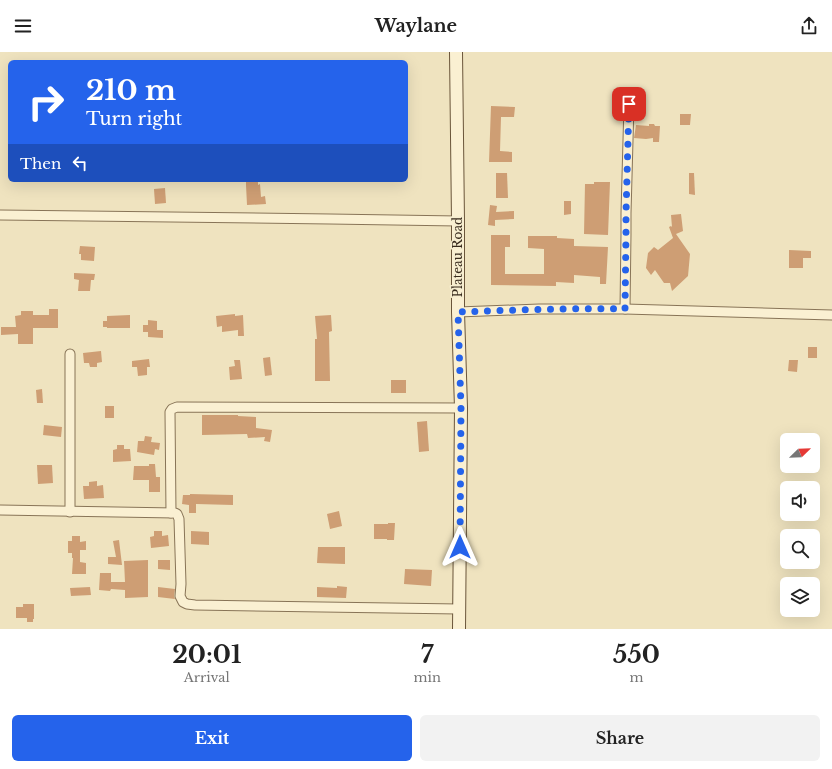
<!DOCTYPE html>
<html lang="en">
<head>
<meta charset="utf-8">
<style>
	:root { --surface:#fff; --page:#f2f2f2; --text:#222; --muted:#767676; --accent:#2563eb }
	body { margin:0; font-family:"Libre Baskerville",serif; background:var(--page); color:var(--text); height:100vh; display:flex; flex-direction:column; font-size:15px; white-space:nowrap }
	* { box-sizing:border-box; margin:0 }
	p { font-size:13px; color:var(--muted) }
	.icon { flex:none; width:22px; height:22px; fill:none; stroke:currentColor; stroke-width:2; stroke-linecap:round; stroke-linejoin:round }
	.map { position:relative; height:577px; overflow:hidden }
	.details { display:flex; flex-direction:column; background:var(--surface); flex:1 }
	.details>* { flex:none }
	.guide { position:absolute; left:8px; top:8px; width:400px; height:122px; border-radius:6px; box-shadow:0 4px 16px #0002; background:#2563eb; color:#fff; overflow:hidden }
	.needle { width:26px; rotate:67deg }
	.buttons { position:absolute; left:780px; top:381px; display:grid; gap:8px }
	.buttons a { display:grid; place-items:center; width:40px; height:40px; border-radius:6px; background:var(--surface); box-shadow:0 4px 16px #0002; font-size:20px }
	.pin { position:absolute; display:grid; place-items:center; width:34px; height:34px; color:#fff; margin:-17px; border-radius:8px; box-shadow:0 2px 6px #0006 }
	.me { position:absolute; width:44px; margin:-22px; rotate:0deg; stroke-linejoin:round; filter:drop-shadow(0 0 3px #0008) }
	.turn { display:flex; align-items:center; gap:14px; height:84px; padding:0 12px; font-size:18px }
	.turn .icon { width:52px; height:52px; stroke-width:2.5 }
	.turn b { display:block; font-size:28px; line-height:34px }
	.then { display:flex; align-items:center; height:38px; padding:0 12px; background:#0003; gap:8px; font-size:15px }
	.eta { display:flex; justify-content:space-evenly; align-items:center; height:68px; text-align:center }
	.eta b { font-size:24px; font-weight:800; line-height:28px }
	.primary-button { display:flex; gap:8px; margin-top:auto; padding:8px 12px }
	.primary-button a { flex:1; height:46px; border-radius:6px; background:var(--accent); color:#fff; font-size:16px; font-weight:800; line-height:46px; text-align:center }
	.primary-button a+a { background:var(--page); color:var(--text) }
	header { display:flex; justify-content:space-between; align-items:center; height:52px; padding:0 12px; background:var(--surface); font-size:18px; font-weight:800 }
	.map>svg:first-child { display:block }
</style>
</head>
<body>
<header><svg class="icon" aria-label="menu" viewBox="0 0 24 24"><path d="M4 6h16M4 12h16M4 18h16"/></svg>Waylane<svg class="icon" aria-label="share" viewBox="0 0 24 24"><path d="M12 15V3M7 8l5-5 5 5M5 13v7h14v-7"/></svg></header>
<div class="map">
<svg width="832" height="577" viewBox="0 0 832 577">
	<rect width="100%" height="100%" fill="#efe3bf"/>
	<!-- building -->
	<g fill="#ce9e74">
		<path d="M491,54L515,55L514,65H501L500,99L512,100V110H489Z"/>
		<path d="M680,62H691L690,73H680Z"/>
		<path d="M649,72H654L655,74H660L659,90H653V86L646,87L634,86L636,73L649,74Z"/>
		<path d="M496,121H507L508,146H496Z"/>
		<path d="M689,121H694L695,143L689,142Z"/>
		<path d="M246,128H258V133L260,132L261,145L265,144L266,152L247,153L246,133Z"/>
		<path d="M594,130H610L608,183L584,182L585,132H594Z"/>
		<path d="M165,136L166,151L155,152L154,137Z"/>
		<path d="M564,149H571V162L564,163Z"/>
		<path d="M490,153L497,154L496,160L514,159V167L495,168V174L488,173Z"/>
		<path d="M681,162L683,179L676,182L690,202L688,224L672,239L670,231H664L655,218L651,223L646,216L648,201L654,195L658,198L673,186L669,175L671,174L672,175L671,163Z"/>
		<path d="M491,183H510V195H505V222H544V197L528,196V184H557V186L574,187V194L608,195L606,232H600V225L574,223V231L556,230V234L491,233Z"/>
		<path d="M80,194L95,195L94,209L81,208V202H79Z"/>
		<path d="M789,198L811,199V206H803V216H789Z"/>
		<path d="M74,221L95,222L94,228H91L90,239H78L79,228L74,227Z"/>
		<path d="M49,257H58V276H33V292H18V282L1,283V275H16L15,264L21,263V259H33V263H49Z"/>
		<path d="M235,262V264L243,263L244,284H238V278L222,280V274L217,275L216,264Z"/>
		<path d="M130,263V276H107V275H103V269H107V264Z"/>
		<path d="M331,263L332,279L329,280L330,329H315V287H317L315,264Z"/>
		<path d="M148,268L157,269V278H163V286L148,285V280H143V273H148Z"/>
		<rect x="808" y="295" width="9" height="11"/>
		<path d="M101,299L102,310L97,311V315H90L89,311H84L83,301Z"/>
		<path d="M270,305L272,323L265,324L263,306Z"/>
		<path d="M149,307L150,315H147V323L138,324L137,315H132V309Z"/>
		<path d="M234,308H240L242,327L230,328L229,315L235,314Z"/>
		<path d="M789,308H798L797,320L788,319Z"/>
		<rect x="391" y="328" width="15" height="13"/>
		<path d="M42,337L43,351H37L36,338Z"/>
		<rect x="105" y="354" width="9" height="12"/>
		<path d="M202,363H238V364L256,365V376L272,378L270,390L264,389L265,385L248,386L247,382L202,383Z"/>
		<path d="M427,369L429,399L419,400L417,370Z"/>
		<path d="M44,373L62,375L61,385L43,383Z"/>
		<path d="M145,384L152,385L151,390L160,391L159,398L155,397L154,403L137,400L138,389H144Z"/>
		<path d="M117,393H124V397H130L131,409L113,410V398L117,397Z"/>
		<path d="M149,412H155L156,425H160V440H149V428H133L134,414H149Z"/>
		<path d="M37,413H52L53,431L38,432Z"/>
		<path d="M97,429V434L103,433L104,446L84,447L83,434H89V430Z"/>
		<path d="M190,442L233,443V453L196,452V461H189V453L182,452L183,443H190Z"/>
		<path d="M339,459L342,474L330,477L327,462Z"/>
		<path d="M388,471H395L394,488H387V487H374V472H388Z"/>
		<path d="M154,479H162V484L168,483L169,494L151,496L150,485L154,484Z"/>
		<path d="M191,479L209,480V493L191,492Z"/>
		<path d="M72,484H80V490L86,489V498H80V510L86,511V522H72L73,506H72V501H68V489H72Z"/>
		<path d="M119,488L122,513L108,512V505H116L113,489Z"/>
		<path d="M318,495H345V512L317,511Z"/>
		<path d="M148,508V545L125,546V538L111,537L110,539L99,538L100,521H111V530H125L124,509Z"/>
		<path d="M158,508H170V518L158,517Z"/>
		<path d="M405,517L432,518L431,534L404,532Z"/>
		<path d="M337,534L347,535L346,546L317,545V535L337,536Z"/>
		<path d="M90,535L91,543L71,544L70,536Z"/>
		<path d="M158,535L175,537L174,544L175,547L158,545Z"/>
		<path d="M23,552H34V567H33V570H27V566H16V555H23Z"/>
	</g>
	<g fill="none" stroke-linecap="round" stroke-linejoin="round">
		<defs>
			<g id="street">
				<path d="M0,163L330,167L458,169"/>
				<path d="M625,257L832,263"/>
				<path d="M458,260L539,257H625L626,182V161L629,52"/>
				<path d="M0,458L175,461L177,462L179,467L181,532L180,544L183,550L187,552L195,553L459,557"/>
				<path d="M70,460V302"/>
				<path d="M171,461L170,360L172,357L177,355L461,356"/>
			</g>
			<path id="secondary" d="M456,0L458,169V260L461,356L459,577"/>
		</defs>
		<!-- street casing -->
		<use href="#street" stroke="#887457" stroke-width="11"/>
		<!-- secondary casing -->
		<use href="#secondary" stroke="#6a553a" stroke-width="14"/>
		<!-- street -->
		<use href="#street" stroke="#faf0d2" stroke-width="9"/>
		<!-- secondary -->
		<use href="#secondary" stroke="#faf0d2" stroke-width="12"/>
	</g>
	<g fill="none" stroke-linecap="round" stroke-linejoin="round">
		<!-- route -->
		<path stroke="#2563eb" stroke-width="7" stroke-dasharray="0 12.6" d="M460,495L461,356L458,260C513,258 569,256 625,257L626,182V161L629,52"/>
	</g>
	<g text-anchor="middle" stroke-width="3" stroke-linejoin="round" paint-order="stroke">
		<!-- street labels -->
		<g font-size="12" fill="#372a1c" stroke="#f6edcf">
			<text transform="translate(458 205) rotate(-90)" y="4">Plateau Road</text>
		</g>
	</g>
</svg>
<div class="buttons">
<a><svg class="needle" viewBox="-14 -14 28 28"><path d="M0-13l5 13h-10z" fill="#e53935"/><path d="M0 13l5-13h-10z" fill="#767676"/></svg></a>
<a><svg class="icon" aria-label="sound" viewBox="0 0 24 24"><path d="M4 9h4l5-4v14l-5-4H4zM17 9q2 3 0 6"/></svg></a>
<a><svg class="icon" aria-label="search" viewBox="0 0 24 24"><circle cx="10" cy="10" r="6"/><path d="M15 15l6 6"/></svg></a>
<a><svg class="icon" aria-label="layers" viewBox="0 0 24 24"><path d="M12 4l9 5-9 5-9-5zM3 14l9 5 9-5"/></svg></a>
</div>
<div class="pin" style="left:629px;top:52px;background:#d93025"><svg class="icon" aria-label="arrive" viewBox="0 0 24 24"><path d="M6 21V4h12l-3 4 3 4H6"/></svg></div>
<svg class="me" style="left:460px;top:495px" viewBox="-20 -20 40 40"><path d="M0-17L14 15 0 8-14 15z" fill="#2563eb" stroke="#fff" stroke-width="4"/></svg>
<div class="guide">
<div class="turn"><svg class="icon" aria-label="right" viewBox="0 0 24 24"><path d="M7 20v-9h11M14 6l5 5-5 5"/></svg><div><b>210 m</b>Turn right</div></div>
<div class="then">Then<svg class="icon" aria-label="left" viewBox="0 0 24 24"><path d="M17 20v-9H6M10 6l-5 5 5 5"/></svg></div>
</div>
</div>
<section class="details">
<div class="eta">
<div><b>20:01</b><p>Arrival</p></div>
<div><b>7</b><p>min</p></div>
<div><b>550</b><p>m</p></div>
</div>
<div class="primary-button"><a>Exit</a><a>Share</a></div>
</section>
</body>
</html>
